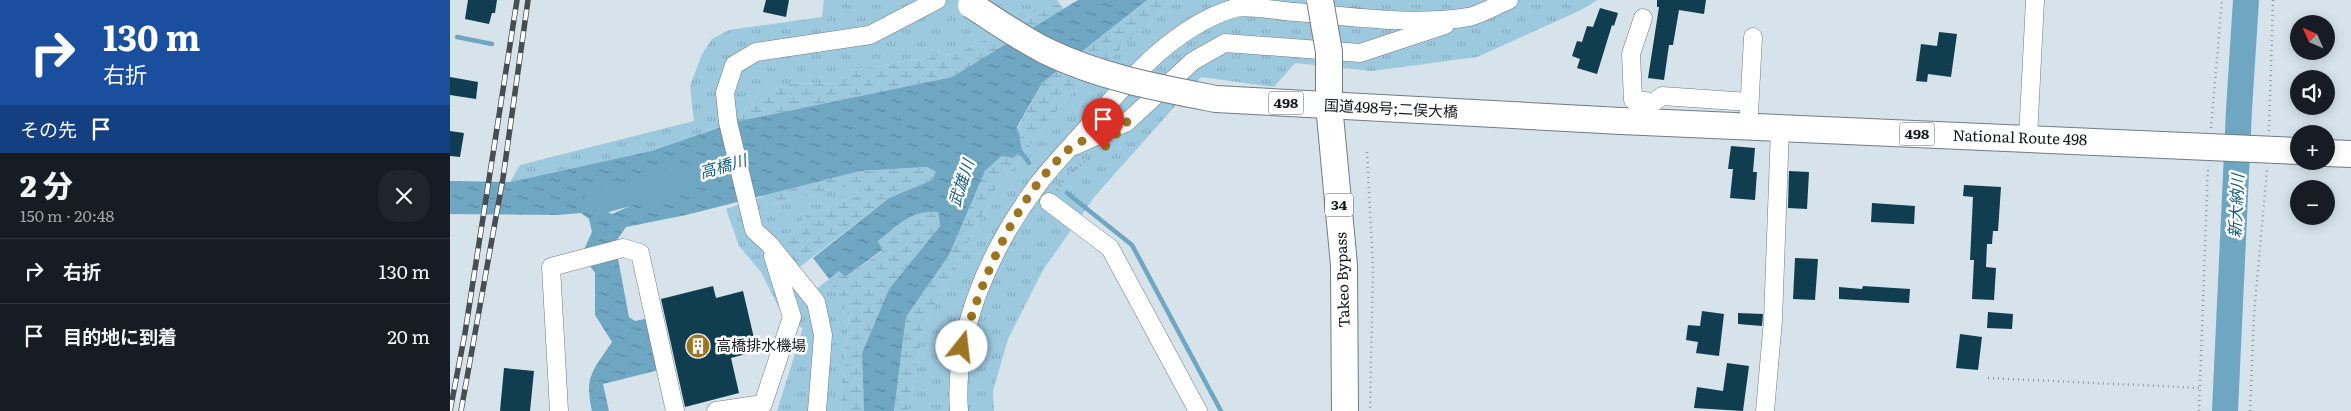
<!DOCTYPE html>
<html lang="ja">
<head>
<meta charset="utf-8">
<style>
	:root { --surface:#171b24; --page:#20242c; --text:#f1f3f6; --muted:#9ea1a6; --line:#363941 }
	body { margin:0; font-family:Literata,"Noto Sans JP",serif; background:var(--page); color:var(--text); height:100vh; display:flex; flex-direction:column; font-size:19px; white-space:nowrap }
	* { box-sizing:border-box; margin:0 }
	p { font-size:16px; color:var(--muted) }
	.icon { flex:none; width:28px; height:28px; fill:none; stroke:currentColor; stroke-width:2; stroke-linecap:round; stroke-linejoin:round }
	.map { position:relative; flex:1; overflow:hidden }
	.side { display:flex; flex-direction:column; background:var(--surface); width:450px }
	.side>* { flex:none }
	.guide { background:#1a4fa0; color:#fff; overflow:hidden }
	.needle { width:32px; rotate:315deg }
	.buttons { position:absolute; left:1840px; top:15px; display:grid; gap:10px }
	.buttons a { display:grid; place-items:center; width:45px; height:45px; border-radius:50%; background:var(--surface); box-shadow:0 2px 12px #0003; font-size:25px }
	.pin { position:absolute; display:grid; place-items:center; width:42px; height:42px; color:#fff; margin:-51px -21px; border-radius:50% 50% 50% 0; rotate:-45deg; box-shadow:0 0 5px #0007 }
	.pin .icon { rotate:45deg }
	.me { position:absolute; width:55px; margin:-28px; rotate:16deg; stroke-linejoin:round; filter:drop-shadow(0 0 4px #0008) }
	.turn { display:flex; align-items:center; gap:18px; height:105px; padding:0 20px; font-size:22px }
	.turn .icon { width:65px; height:65px; stroke-width:2.5 }
	.turn b { display:block; font-size:35px; line-height:42px }
	.then { display:flex; align-items:center; height:48px; padding:0 20px; background:#0003; gap:10px; font-size:19px }
	.round { display:grid; place-items:center; flex:none; width:52px; height:52px; border-radius:20px; background:var(--page) }
	.summary { display:flex; align-items:center; justify-content:space-between; height:85px; padding:0 20px }
	h1 { font-size:30px; font-weight:800; line-height:38px }
	ul { padding:0; list-style:none }
	li { display:flex; align-items:center; gap:15px; height:65px; padding:0 20px; border-top:1px solid var(--line) }
	li div { flex:1 }
	li b { display:block; font-size:19px }
	li em { font-style:normal }
	main { display:flex; flex:1; min-height:0 }
	.map>svg:first-child { display:block }
</style>
</head>
<body>
<main>
<section class="side">
<div class="guide">
<div class="turn"><svg class="icon" aria-label="right" viewBox="0 0 24 24"><path d="M7 20v-9h11M14 6l5 5-5 5"/></svg><div><b>130 m</b>右折</div></div>
<div class="then">その先<svg class="icon" aria-label="arrive" viewBox="0 0 24 24"><path d="M6 21V4h12l-3 4 3 4H6"/></svg></div>
</div>
<div class="summary"><div><h1>2 分</h1><p>150 m · 20:48</p></div><a class="round"><svg class="icon" aria-label="close" viewBox="0 0 24 24"><path d="M6 6l12 12M18 6L6 18"/></svg></a></div>
<ul>
<li><svg class="icon" aria-label="right" viewBox="0 0 24 24"><path d="M7 20v-9h11M14 6l5 5-5 5"/></svg><div><b>右折</b></div><em>130 m</em></li>
<li><svg class="icon" aria-label="arrive" viewBox="0 0 24 24"><path d="M6 21V4h12l-3 4 3 4H6"/></svg><div><b>目的地に到着</b></div><em>20 m</em></li>
</ul>
</section>
<div class="map">
<svg width="1901" height="411" viewBox="0 0 1901 411">
	<defs>
		<pattern id="grass-tufts" width="24" height="20" patternUnits="userSpaceOnUse" patternTransform="scale(1.25)"><rect width="24" height="20" fill="#9dc9df"/><path d="M3 7l-1-3M5 7V3M7 7l1-3M15 17l-1-3M17 17v-4M19 17l1-3" fill="none" stroke="#86acbf"/></pattern>
		<pattern id="wetland-marsh" width="20" height="14" patternUnits="userSpaceOnUse" patternTransform="scale(1.25)"><rect width="20" height="14" fill="#9dc9df"/><path d="M1 5h8M5 5V1M11 12h8M15 12V8" fill="none" stroke="#86acbf"/></pattern>
		<pattern id="water-ripples" width="26" height="14" patternUnits="userSpaceOnUse" patternTransform="scale(1.25)"><rect width="26" height="14" fill="#6fa7c3"/><path d="M2 4q2-2 4 0t4 0M15 11q2-2 4 0t4 0" fill="none" stroke="#5a879e"/></pattern>
	</defs>
	<rect width="100%" height="100%" fill="#d6e3ea"/>
	<!-- grass -->
	<g fill="url(#grass-tufts)">
		<path d="M374,0H607L609,3L507,53L403,70L396,83L337,84L300,99L289,121L201,151L60,182L70,165L244,121L240,86L252,54L262,39L279,30L372,17Z"/>
		<path d="M725,0H1148L1129,11L1027,57L922,71L845,63L824,87L751,77L645,196L593,270L558,339L543,391L544,411H458L474,325L548,186L617,98Z"/>
		<path d="M406,184L407,196L357,214L345,230L323,241L365,290L379,279L399,314L390,411H327L353,328L334,318L311,272L289,246L276,209L312,197L324,204Z"/>
	</g>
	<!-- wetland -->
	<g fill="url(#wetland-marsh)">
		<path d="M697,0H725L617,98L548,186L474,325L458,411H444L456,317L499,255L535,171L552,156L592,83Z"/>
		<path d="M609,3L614,9L502,77L289,121L300,99L337,84L396,83L403,70L507,53Z"/>
		<path d="M477,167L487,172L482,180L439,198L347,269L322,241L345,230L357,214L407,196L406,185L323,204L312,197L313,194L410,171Z"/>
		<path d="M473,210L488,212L490,226L439,289L412,353L414,411H390L399,315L379,279L389,271L395,277L432,251L428,241L457,218Z"/>
	</g>
	<!-- water -->
	<path fill="url(#water-ripples)" fill-rule="evenodd" d="M628,0H697L592,83L567,127L572,149L563,158L552,156L535,171L499,255L456,317L444,411H414L412,353L439,289L490,226L488,212C461,209 449,225 428,241L432,250L395,277L389,271L379,279L363,258L439,198L482,180L486,172L477,167L410,171L236,215L176,227L165,243L179,317L185,321L199,318L209,370L153,384L159,411H142C134,377 143,370 162,342L145,315V273L132,254L142,232L139,219L131,213L108,215L0,214V181L60,182L201,151L289,121L502,77ZM208,180L216,190L162,214L156,211L198,181Z"/>
	<g fill="none" stroke-linecap="round" stroke-linejoin="round">
		<!-- stream -->
		<g stroke="#6fa7c3" stroke-width="4.5">
			<path d="M7,37L42,44"/>
			<path d="M568,148L579,163"/>
			<path d="M617,193L682,245L771,411"/>
		</g>
		<!-- river -->
		<g stroke="#6fa7c3" stroke-width="26">
			<path d="M146,202L245,175"/>
			<path d="M1775,411L1789,110L1796,0"/>
		</g>
	</g>
	<!-- building -->
	<g fill="#113d50">
		<path d="M18,0H47L45,13H42L39,24L15,19Z"/>
		<path d="M316,0H339L336,17L313,12Z"/>
		<path d="M1207,0H1256L1254,14L1229,10L1223,45H1219L1214,80L1198,78L1209,7H1207Z"/>
		<path d="M1150,8L1168,13L1164,26L1162,25L1147,74L1127,68L1130,59L1122,56L1127,41L1132,42L1137,26L1143,27Z"/>
		<path d="M1489,32L1507,34L1501,77L1478,74L1477,82L1466,81L1471,44L1487,46Z"/>
		<path d="M0,77L28,82L26,99L0,95Z"/>
		<path d="M0,131L14,133L10,157L0,156Z"/>
		<path d="M1281,146L1305,148L1303,172H1307L1305,200L1280,198L1283,169H1278Z"/>
		<path d="M1339,171L1359,172L1357,209L1338,208Z"/>
		<path d="M1514,185L1551,187L1548,231H1543L1542,244H1537L1536,267L1546,268L1544,300L1522,299L1524,260H1520L1523,197L1513,196Z"/>
		<path d="M1422,203L1465,206L1464,224L1421,222Z"/>
		<path d="M1345,258L1368,259L1365,300L1343,299Z"/>
		<path d="M263,286L266,298L293,291L307,351L281,358L289,393L235,407L211,299Z"/>
		<path d="M1413,286L1460,289L1459,303L1389,299V287L1412,289Z"/>
		<path d="M1252,311L1274,314L1269,356L1246,353L1248,342L1236,340L1238,325L1250,326Z"/>
		<path d="M1538,312L1563,314L1562,329L1537,328Z"/>
		<path d="M1288,313L1313,314L1312,326L1288,324Z"/>
		<path d="M1510,334L1532,337L1528,370L1506,368Z"/>
		<path d="M1277,363L1299,366L1293,411L1244,408L1247,387L1273,391Z"/>
		<path d="M54,368L84,371L80,411H50Z"/>
	</g>
	<g fill="none" stroke-linecap="round" stroke-linejoin="round">
		<defs>
			<g id="minor">
				<path d="M1193,18L1181,54L1183,100L1204,102L1212,96L1299,102"/>
				<path d="M1299,114L1303,37"/>
				<path d="M1578,138L1585,0"/>
				<path d="M624,146L677,122L743,61L775,43L910,53L995,25"/>
				<path d="M599,202L660,248L748,411"/>
				<path d="M109,411L101,267L173,248L190,253L225,411"/>
				<path d="M266,411L313,404L342,317L323,256"/>
				<path d="M367,411L373,335L366,302L320,245L304,230L278,122L275,93L284,65L306,52L420,35L487,0"/>
				<path d="M509,411C503,330 541,247 589,183C606,161 626,141 644,120C682,76 727,25 785,8C796,5 831,11 844,12C901,16 962,26 1019,17C1032,14 1047,5 1059,0"/>
				<path d="M1315,411L1323,320L1330,128"/>
			</g>
			<g id="highway">
				<path d="M1171,121L1849,151"/>
				<path d="M1876,153L1901,154"/>
			</g>
		</defs>
		<!-- minor casing -->
		<use href="#minor" stroke="#707c82" stroke-width="19"/>
		<!-- highway casing -->
		<use href="#highway" stroke="#707c82" stroke-width="28"/>
		<!-- path -->
		<g stroke="#8e989d" stroke-width="2.5" stroke-dasharray="1 4" stroke-linecap="butt">
			<path d="M1761,128L1772,0"/>
			<path d="M1819,131L1823,0"/>
			<path d="M917,152L923,268L920,411"/>
			<path d="M618,174L642,156"/>
			<path d="M607,190L615,178"/>
			<path d="M1538,378L1751,388"/>
			<path d="M1749,411L1758,166"/>
			<path d="M1800,411L1804,315L1817,169"/>
		</g>
		<!-- minor -->
		<use href="#minor" stroke="#fff" stroke-width="18"/>
		<!-- highway -->
		<use href="#highway" stroke="#fff" stroke-width="26"/>
		<defs>
			<g id="rail">
				<path d="M0,411L15,333L67,0"/>
				<path d="M11,411L53,178L78,0"/>
			</g>
		</defs>
		<!-- rail casing -->
		<use href="#rail" stroke="#474e52" stroke-width="5.5"/>
		<!-- rail -->
		<use href="#rail" stroke="#fff" stroke-width="4" stroke-dasharray="11" stroke-linecap="butt"/>
		<defs>
			<g id="highway-bridge">
				<path d="M870,0L879,52V105L894,265L895,411"/>
				<path d="M521,5C545,20 570,38 596,51C649,77 709,88 766,99L1171,121"/>
			</g>
		</defs>
		<!-- highway-bridge casing -->
		<use href="#highway-bridge" stroke="#707c82" stroke-width="28" stroke-linecap="butt"/>
		<!-- highway-bridge -->
		<use href="#highway-bridge" stroke="#fff" stroke-width="26"/>
	</g>
	<g fill="none" stroke-linecap="round" stroke-linejoin="round">
		<!-- route -->
		<path stroke="#9d7522" stroke-width="9" stroke-dasharray="0 16.2" d="M512,347C531,280 566,197 618,150C628,140 663,129 677,122L653,149"/>
	</g>
	<!-- icons -->
	<defs>
		<symbol id="building-disc" viewBox="-11 -11 22 22"><circle r="9.5" fill="#9d7522" stroke="#fff"/><path d="M-4-6H4V6H1V3H-1V6H-4ZM-2.5-4.3h1.7v1.8h-1.7ZM.8-4.3h1.7v1.8H.8ZM-2.5-1h1.7V.8h-1.7ZM.8-1h1.7V.8H.8Z" fill="#fff"/></symbol>
	</defs>
	<g fill-rule="evenodd">
		<use href="#building-disc" x="234" y="332" width="28" height="28"/>
	</g>
	<g text-anchor="middle" stroke-width="5" stroke-linejoin="round" paint-order="stroke">
		<!-- shield labels -->
		<g fill="#fff" stroke="#5a5d5f" stroke-width="1">
			<rect x="818.5" y="91.5" width="35" height="23" rx="4"/>
			<rect x="1449.5" y="122.5" width="35" height="23" rx="4"/>
			<rect x="875" y="193.5" width="28" height="23" rx="4"/>
		</g>
		<g font-size="14" font-weight="bold" fill="#13181a">
			<text x="836" y="108">498</text>
			<text x="1467" y="139">498</text>
			<text x="889" y="210">34</text>
		</g>
		<!-- street labels -->
		<g font-size="15" fill="#13181a" stroke="#fff">
			<text transform="translate(941 109) rotate(3)" y="5">国道498号;二俣大橋</text>
			<text transform="translate(1570 138) rotate(2)" y="5">National Route 498</text>
			<text transform="translate(893 280) rotate(-92)" y="5">Takeo Bypass</text>
		</g>
		<!-- poi labels -->
		<g font-size="15" fill="#13181a" stroke="#fff" text-anchor="start">
			<text x="266" y="351">高橋排水機場</text>
		</g>
		<!-- water labels -->
		<g font-size="16" font-style="italic" fill="#155c79" stroke="#fff">
			<text transform="translate(273 166) rotate(-16)" y="6">高橋川</text>
			<text transform="translate(511 183) rotate(-72)" y="6">武雄川</text>
			<text transform="translate(1786 206) rotate(-87)" y="6">新大納川</text>
		</g>
	</g>
</svg>
<div class="buttons">
<a><svg class="needle" viewBox="-14 -14 28 28"><path d="M0-13l5 13h-10z" fill="#e53935"/><path d="M0 13l5-13h-10z" fill="#9ea1a6"/></svg></a>
<a><svg class="icon" aria-label="sound" viewBox="0 0 24 24"><path d="M4 9h4l5-4v14l-5-4H4zM17 9q2 3 0 6"/></svg></a>
<a>+</a>
<a>−</a>
</div>
<div class="pin" style="left:653px;top:149px;background:#d93025"><svg class="icon" aria-label="arrive" viewBox="0 0 24 24"><path d="M6 21V4h12l-3 4 3 4H6"/></svg></div>
<svg class="me" style="left:512px;top:347px" viewBox="-20 -20 40 40"><circle r="19" fill="#fff"/><path d="M0-13L10 11 0 6-10 11z" fill="#9d7522"/></svg>
</div>
</main>
</body>
</html>
